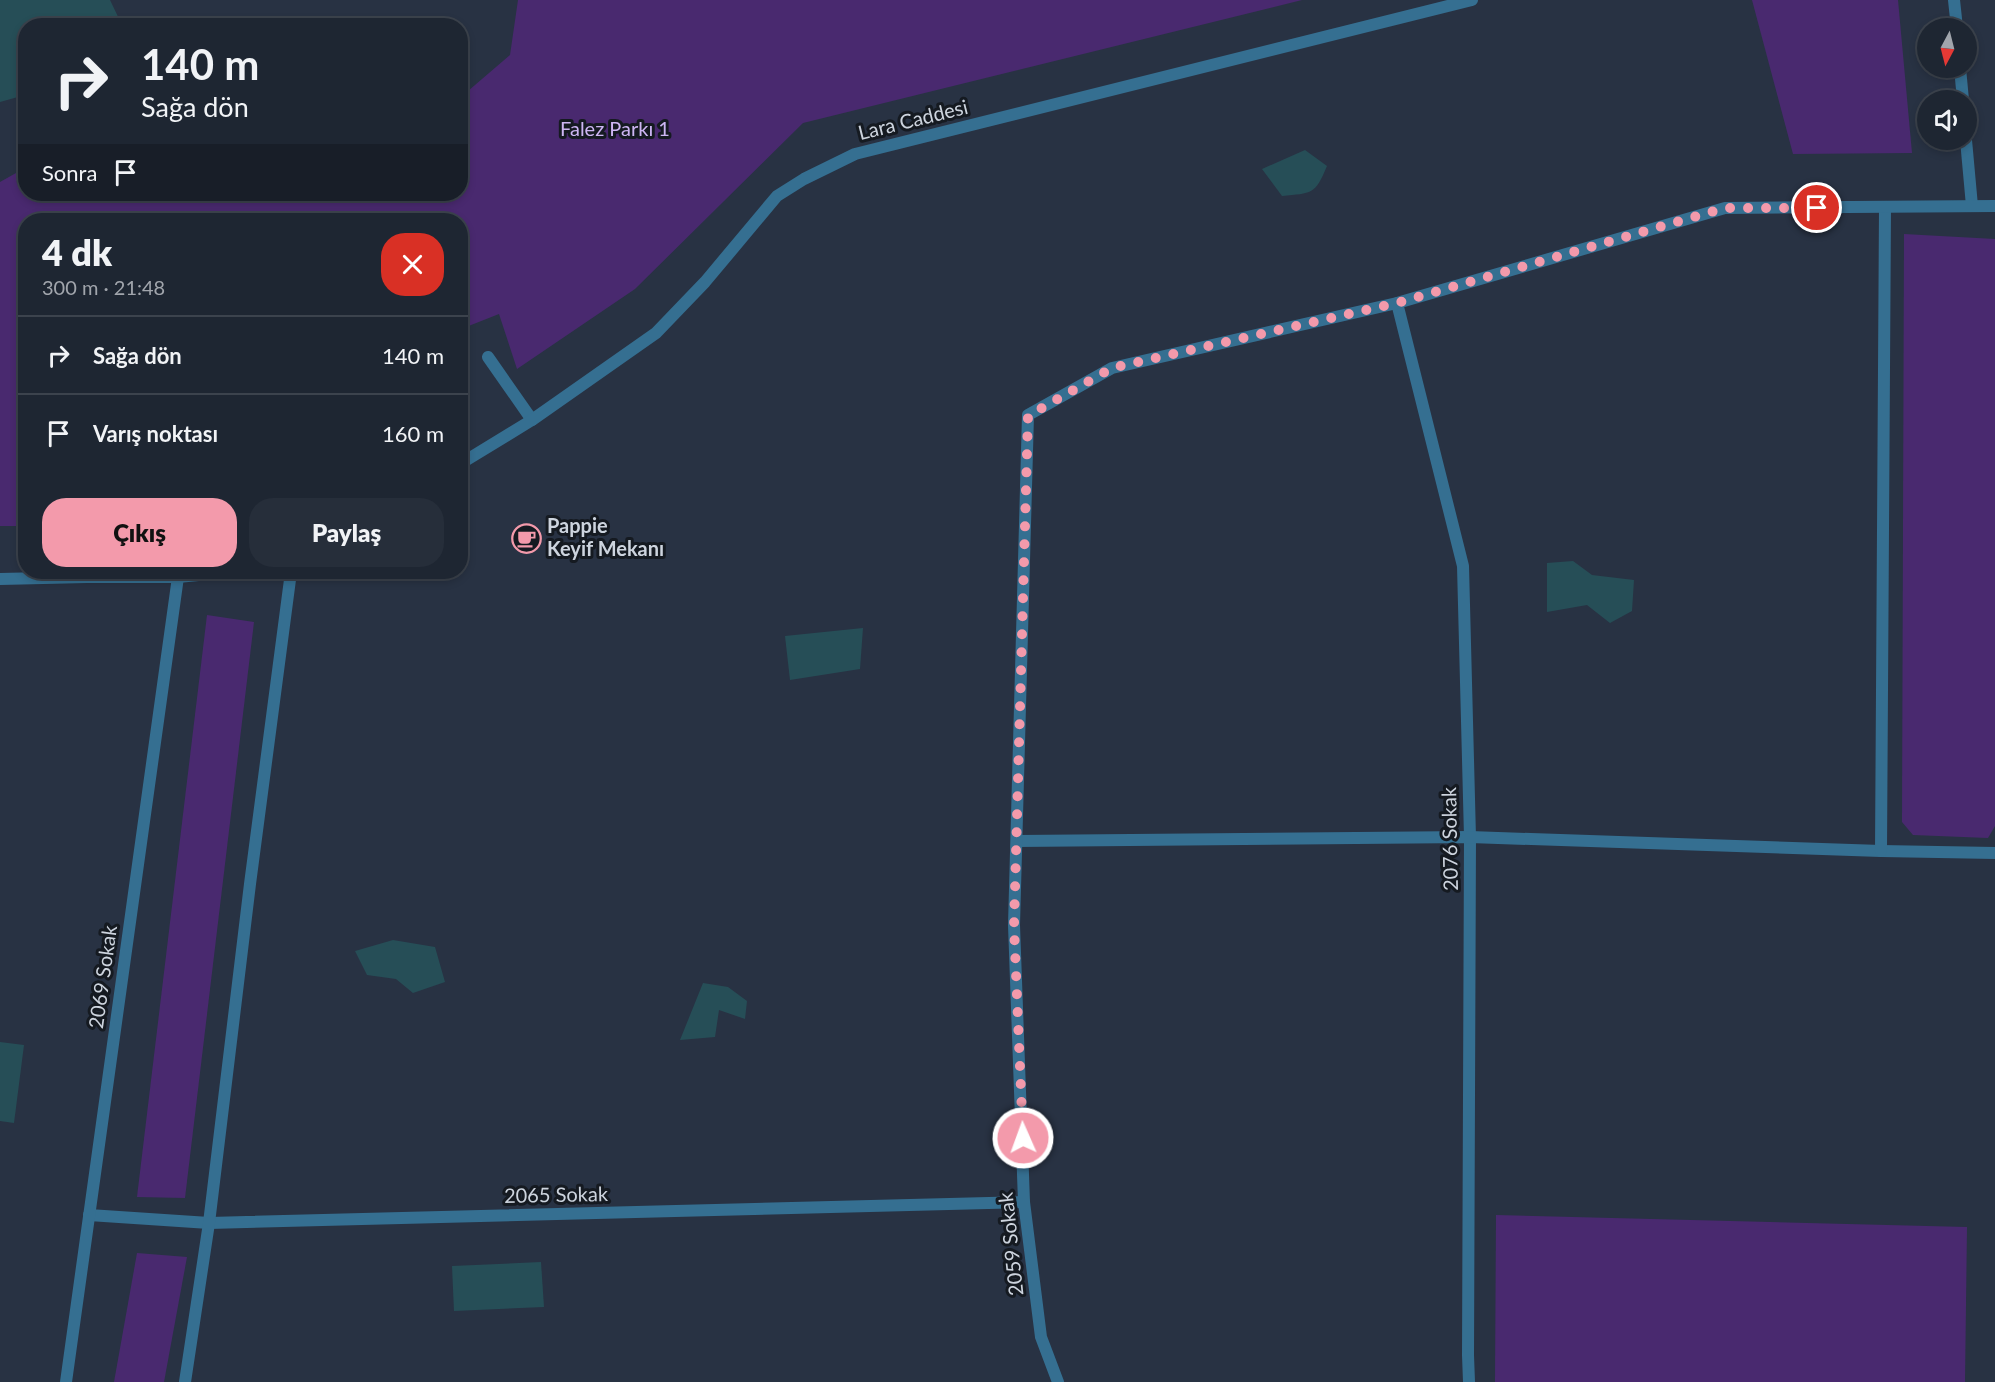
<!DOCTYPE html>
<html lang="tr">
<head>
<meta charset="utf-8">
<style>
	:root { --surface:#1e2632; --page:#262e3a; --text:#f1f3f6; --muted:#a1a5ac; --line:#3c434d; --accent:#f39aab }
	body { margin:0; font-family:Lato,sans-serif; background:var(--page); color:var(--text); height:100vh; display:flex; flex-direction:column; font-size:22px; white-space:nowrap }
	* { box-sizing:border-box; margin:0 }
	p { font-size:20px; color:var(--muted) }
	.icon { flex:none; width:33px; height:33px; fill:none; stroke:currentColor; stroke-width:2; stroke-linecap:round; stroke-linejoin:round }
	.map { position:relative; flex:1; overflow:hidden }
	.side { position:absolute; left:18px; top:213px; width:450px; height:366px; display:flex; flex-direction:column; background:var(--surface); border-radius:24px; box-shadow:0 3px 9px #0003,0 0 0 2px var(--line) }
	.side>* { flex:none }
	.hud { position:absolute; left:18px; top:18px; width:450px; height:183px; border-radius:24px; box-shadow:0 3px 9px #0003,0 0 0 2px var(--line); background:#1e2632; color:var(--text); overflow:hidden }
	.needle { width:39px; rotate:187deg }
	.controls { position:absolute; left:1917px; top:18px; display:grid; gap:12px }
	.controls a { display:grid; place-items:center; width:60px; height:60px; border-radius:50%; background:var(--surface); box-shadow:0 3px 9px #0003,0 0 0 2px var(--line); font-size:30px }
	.pin { position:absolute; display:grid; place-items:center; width:51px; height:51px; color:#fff; margin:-26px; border:3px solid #fff; border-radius:50%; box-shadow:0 2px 6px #0007 }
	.me { position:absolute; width:66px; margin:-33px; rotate:358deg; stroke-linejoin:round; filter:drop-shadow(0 0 4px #0008) }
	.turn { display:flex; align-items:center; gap:21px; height:126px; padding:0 24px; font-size:27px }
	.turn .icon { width:78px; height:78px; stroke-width:2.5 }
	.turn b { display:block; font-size:42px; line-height:51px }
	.then { display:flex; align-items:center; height:57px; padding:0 24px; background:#0003; gap:12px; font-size:22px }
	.round { display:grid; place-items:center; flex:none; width:63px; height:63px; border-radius:24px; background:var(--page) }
	.summary { display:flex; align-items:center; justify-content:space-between; height:102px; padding:0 24px }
	h1 { font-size:36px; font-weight:800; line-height:45px }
	.action { display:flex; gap:12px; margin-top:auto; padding:12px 24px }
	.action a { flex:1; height:69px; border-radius:24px; background:var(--accent); color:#111; font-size:24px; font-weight:800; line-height:69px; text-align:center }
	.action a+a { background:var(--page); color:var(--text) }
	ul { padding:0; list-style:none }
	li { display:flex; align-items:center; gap:18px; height:78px; padding:0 24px; border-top:2px solid var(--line) }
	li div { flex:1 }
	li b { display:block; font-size:22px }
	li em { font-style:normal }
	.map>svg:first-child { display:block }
</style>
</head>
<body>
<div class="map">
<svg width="1995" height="1382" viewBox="0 0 1995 1382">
	<rect width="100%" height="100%" fill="#283243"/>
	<!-- green -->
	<g fill="#49296f">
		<path d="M518,0H1302L803,123L635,289L517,369L499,314L461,329L460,220H26L25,526H0V182L25,168L26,194H460L461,97L510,55Z"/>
		<path d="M1752,0H1898L1912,153L1793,154Z"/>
		<path d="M1904,234L1995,239V826L1988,838L1913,835L1902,822Z"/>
		<path d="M207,615L254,622L185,1198L137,1197Z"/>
		<path d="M1496,1215L1967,1227L1965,1382H1495Z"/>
		<path d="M137,1253L187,1257L164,1382H114Z"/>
	</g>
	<!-- water -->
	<g fill="#264e57">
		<path d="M0,0H110L122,25L26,26L25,95L0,102Z"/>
		<path d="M1305,150L1327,166C1315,195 1312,193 1282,196L1262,169Z"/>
		<path d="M1573,561L1592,575L1634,580L1632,611L1610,623L1587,605L1547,612V563Z"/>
		<path d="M863,628L860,669L790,680L785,636Z"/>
		<path d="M393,940L435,947L445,982L413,993L396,979L367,975L355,951Z"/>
		<path d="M703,983L728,987L747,1001L745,1019L719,1010L715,1037L680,1040Z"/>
		<path d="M0,1042L24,1045L14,1123L0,1121Z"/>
		<path d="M541,1262L544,1307L454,1311L452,1266Z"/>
	</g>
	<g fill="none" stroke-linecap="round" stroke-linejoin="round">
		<!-- service -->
		<path stroke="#356f91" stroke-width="12" d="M488,357L532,420"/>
		<!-- minor -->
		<g stroke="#356f91" stroke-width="12">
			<path d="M1954,0L1957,28"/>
			<path d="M1960,68L1963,100"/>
			<path d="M1966,140L1972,206"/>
			<path d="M1397,303L1463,566L1470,837L1468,1355L1469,1382"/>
			<path d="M1017,841L1470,837L1881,851L1995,853"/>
			<path d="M1881,851L1885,208"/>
			<path d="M89,1215L209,1223L1024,1202"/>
			<path d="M66,1382L178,577"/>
			<path d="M185,1382L209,1223L250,884L291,572"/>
			<path d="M1058,1382L1041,1337L1024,1202L1014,925L1028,415L1112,368L1397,303L1725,208L1995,206"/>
		</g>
		<!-- tertiary -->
		<g stroke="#356f91" stroke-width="12">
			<path d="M460,464L532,420L656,333L705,282L777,196L804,179L855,154L1472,0"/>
			<path d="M0,579L87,577H178L229,572"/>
		</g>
	</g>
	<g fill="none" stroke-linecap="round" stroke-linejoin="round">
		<!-- route -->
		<path stroke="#f39aab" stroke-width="10" stroke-dasharray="0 18" d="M1023,1138L1014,926L1028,416L1112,368L1397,303L1725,208H1817"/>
	</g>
	<!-- icons -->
	<defs>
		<symbol id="cafe-ring" viewBox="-11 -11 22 22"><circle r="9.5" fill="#151a21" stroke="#f39aab" stroke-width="1.5"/><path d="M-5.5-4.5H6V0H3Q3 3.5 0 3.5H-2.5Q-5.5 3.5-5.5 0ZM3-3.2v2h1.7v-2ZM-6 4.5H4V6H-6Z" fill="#f39aab"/></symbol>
	</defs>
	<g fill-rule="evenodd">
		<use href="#cafe-ring" x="510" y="522" width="33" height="33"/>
	</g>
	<g text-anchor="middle" stroke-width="6" stroke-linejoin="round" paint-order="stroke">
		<!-- street labels -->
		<g font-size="20" fill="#cdd4de" stroke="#151a21">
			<text transform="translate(913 120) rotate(-14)" y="7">Lara Caddesi</text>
			<text transform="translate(1450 839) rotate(-91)" y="7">2076 Sokak</text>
			<text transform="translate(103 977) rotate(-82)" y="7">2069 Sokak</text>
			<text transform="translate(556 1195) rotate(-1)" y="7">2065 Sokak</text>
			<text transform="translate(1011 1244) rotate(-96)" y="7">2059 Sokak</text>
		</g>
		<!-- park labels -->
		<g font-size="20" fill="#cdb5f3" stroke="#151a21">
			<text x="615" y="136">Falez Parkı 1</text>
		</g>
		<!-- poi labels -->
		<g font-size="20" font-weight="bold" fill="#cdd4de" stroke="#151a21" text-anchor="start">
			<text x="547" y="533">Pappie<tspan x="547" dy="23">Keyif Mekanı</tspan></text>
		</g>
	</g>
</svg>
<div class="controls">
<a><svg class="needle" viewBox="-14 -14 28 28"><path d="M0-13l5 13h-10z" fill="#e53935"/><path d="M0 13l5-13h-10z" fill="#a1a5ac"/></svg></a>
<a><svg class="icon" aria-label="sound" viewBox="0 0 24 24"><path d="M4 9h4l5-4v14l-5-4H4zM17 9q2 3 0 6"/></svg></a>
</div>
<div class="pin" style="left:1817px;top:208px;background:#d93025"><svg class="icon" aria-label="arrive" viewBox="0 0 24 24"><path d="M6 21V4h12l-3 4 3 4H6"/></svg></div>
<svg class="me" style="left:1023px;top:1138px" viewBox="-20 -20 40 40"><circle r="17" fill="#f39aab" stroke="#fff" stroke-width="3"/><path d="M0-11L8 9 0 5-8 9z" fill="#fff"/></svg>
<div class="hud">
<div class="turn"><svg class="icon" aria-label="right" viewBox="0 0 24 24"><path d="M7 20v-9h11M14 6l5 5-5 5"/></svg><div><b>140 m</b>Sağa dön</div></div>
<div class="then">Sonra<svg class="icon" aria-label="arrive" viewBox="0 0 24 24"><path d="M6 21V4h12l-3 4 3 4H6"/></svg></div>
</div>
<section class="side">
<div class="summary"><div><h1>4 dk</h1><p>300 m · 21:48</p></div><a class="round" style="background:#d93025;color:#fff"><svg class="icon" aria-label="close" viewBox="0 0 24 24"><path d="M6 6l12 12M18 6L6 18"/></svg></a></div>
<ul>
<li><svg class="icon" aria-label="right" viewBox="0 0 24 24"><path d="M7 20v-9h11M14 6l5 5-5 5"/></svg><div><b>Sağa dön</b></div><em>140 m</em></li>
<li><svg class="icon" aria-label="arrive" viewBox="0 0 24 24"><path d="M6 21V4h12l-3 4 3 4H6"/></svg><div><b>Varış noktası</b></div><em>160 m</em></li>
</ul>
<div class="action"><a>Çıkış</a><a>Paylaş</a></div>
</section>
</div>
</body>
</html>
